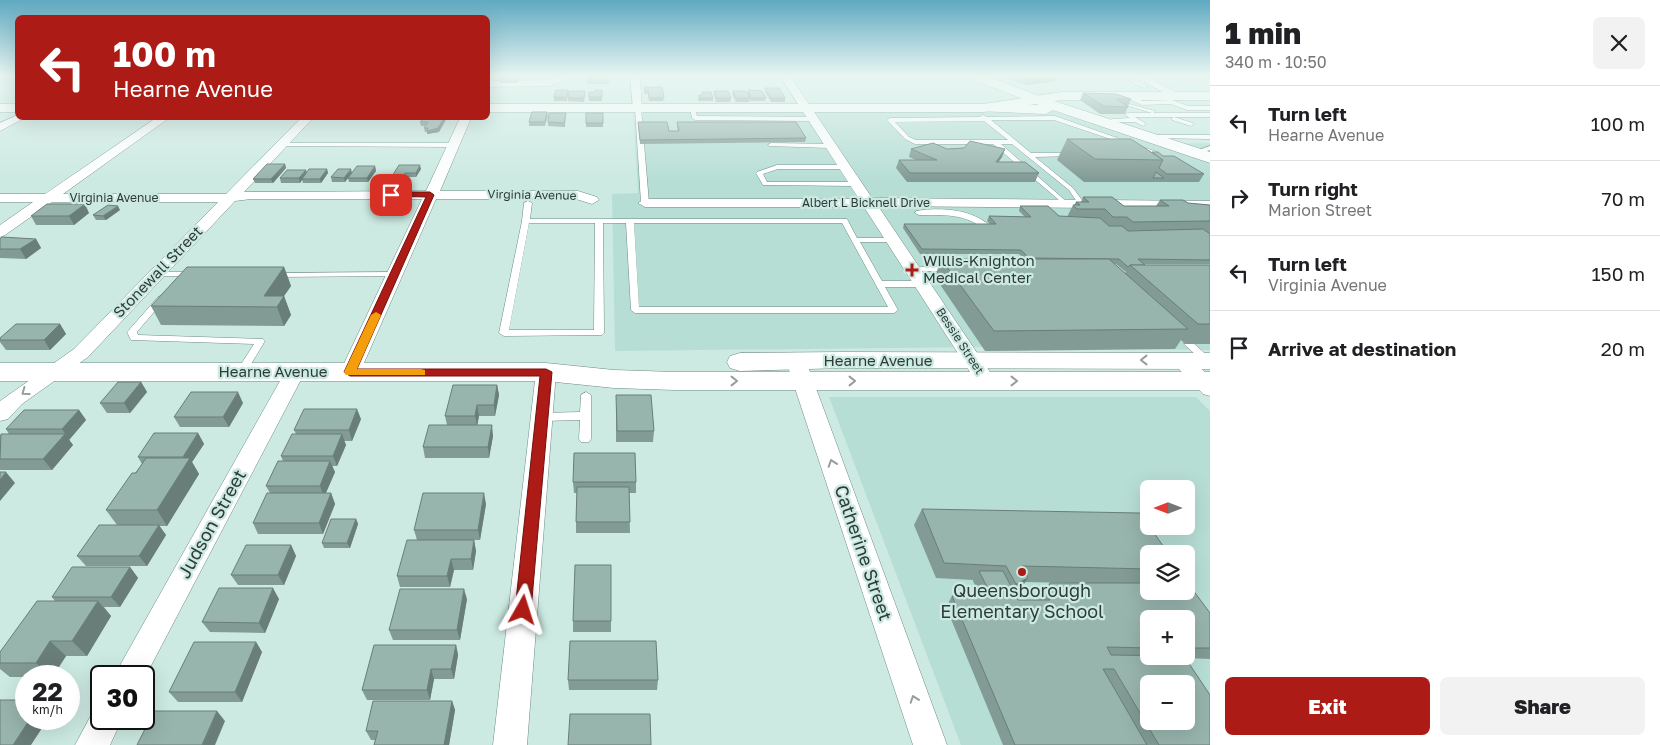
<!DOCTYPE html>
<html lang="en">
<head>
<meta charset="utf-8">
<style>
	:root { --surface:#fff; --page:#f2f2f2; --text:#202124; --muted:#757577; --line:#e0e0e0; --accent:#ac1b15 }
	body { margin:0; font-family:"Golos Text",sans-serif; background:var(--page); color:var(--text); height:100vh; display:flex; flex-direction:column; font-size:19px; white-space:nowrap }
	* { box-sizing:border-box; margin:0 }
	p { font-size:16px; color:var(--muted) }
	.icon { flex:none; width:28px; height:28px; fill:none; stroke:currentColor; stroke-width:2; stroke-linecap:round; stroke-linejoin:round }
	.map { position:relative; flex:1; overflow:hidden }
	.details { display:flex; flex-direction:column; background:var(--surface); width:450px }
	.details>* { flex:none }
	.hud { position:absolute; left:15px; top:15px; width:475px; height:105px; border-radius:8px; box-shadow:0 5px 20px #0002; background:#ac1b15; color:#fff; overflow:hidden }
	.needle { width:32px; rotate:270deg }
	.tools { position:absolute; left:1140px; top:480px; display:grid; gap:10px }
	.tools a { display:grid; place-items:center; width:55px; height:55px; border-radius:8px; background:var(--surface); box-shadow:0 5px 20px #0002; font-size:25px }
	.speed { position:absolute; left:15px; top:665px; display:flex; gap:10px; font-size:25px; font-weight:700; text-align:center }
	.speed>* { display:grid; place-content:center; width:65px; height:65px; border-radius:50%; background:var(--surface); box-shadow:0 5px 20px #0002; line-height:1 }
	.speed small { font-size:12px; font-weight:400 }
	.speed .limit { border:2px solid #111; border-radius:8px; background:#fff; color:#111 }
	.pin { position:absolute; display:grid; place-items:center; width:42px; height:42px; color:#fff; margin:-21px; border-radius:10px; box-shadow:0 2px 8px #0006 }
	.me { position:absolute; width:55px; margin:-28px; rotate:6deg; stroke-linejoin:round; filter:drop-shadow(0 0 4px #0008) }
	.turn { display:flex; align-items:center; gap:18px; height:105px; padding:0 15px; font-size:22px }
	.turn .icon { width:65px; height:65px; stroke-width:2.5 }
	.turn b { display:block; font-size:35px; line-height:42px }
	.round { display:grid; place-items:center; flex:none; width:52px; height:52px; border-radius:8px; background:var(--page) }
	.overview { display:flex; align-items:center; justify-content:space-between; height:85px; padding:0 15px }
	h1 { font-size:30px; font-weight:800; line-height:38px }
	.action { display:flex; gap:10px; margin-top:auto; padding:10px 15px }
	.action a { flex:1; height:58px; border-radius:8px; background:var(--accent); color:#fff; font-size:20px; font-weight:800; line-height:58px; text-align:center }
	.action a+a { background:var(--page); color:var(--text) }
	ul { padding:0; list-style:none }
	li { display:flex; align-items:center; gap:15px; height:75px; padding:0 15px; border-top:1px solid var(--line) }
	li div { flex:1 }
	li b { display:block; font-size:19px }
	li em { font-style:normal }
	main { display:flex; flex:1; min-height:0 }
	.map>svg:first-child { display:block }
</style>
</head>
<body>
<main>
<div class="map">
<svg width="1210" height="745" viewBox="0 0 1210 745">
	<rect width="100%" height="100%" fill="#cceae2"/>
	<!-- built -->
	<g fill="#b7ded5" fill-rule="evenodd">
		<path d="M1055,111L1155,144L1210,143V350L979,347L615,351L612,194L638,193L633,112Z"/>
		<path d="M829,397H1196L1210,411V745H961ZM1149,489H1186V526H1149ZM1149,554H1186V591H1149ZM1149,619H1186V656H1149ZM1149,684H1186V721H1149Z"/>
	</g>
	<g fill="none" stroke-linecap="round" stroke-linejoin="round">
		<defs>
			<g id="service">
				<path d="M1120,76H1126L1148,87L1144,88Z"/>
				<path d="M1133,97L1143,101L1172,100L1188,106H1210V110H1187L1171,104L1142,105L1131,100Z"/>
				<path d="M1115,100L1155,111L1154,113H1210V117H1135L1145,123L1146,124L1143,126L1135,122H1114L1111,120L1112,119L1130,118L1125,115L1128,113H1152L1115,102Z"/>
				<path d="M638,106L641,108L649,203L645,205L641,203L635,108Z"/>
				<path d="M690,107H694L697,116L813,117L816,119L813,121L695,120L692,118Z"/>
				<path d="M983,115L987,117L1055,116L1157,152L1154,154L1138,155V153L1146,151L1054,120H991L1031,153H1075L1076,154L1073,156L1035,157L1073,188L1085,204L1081,206L1079,205L1069,190L1012,144H1001L1068,203V205L1066,206L993,144H915L905,139L887,120L890,118L980,117ZM984,121L1008,140H916L909,137L895,122Z"/>
				<path d="M1174,117L1193,123L1194,124L1191,126L1172,120V118Z"/>
				<path d="M1151,135H1210V139L1149,138L1148,137Z"/>
				<path d="M280,143H454L457,145L454,147L278,146L277,145Z"/>
				<path d="M771,143L830,144L833,146L830,148L769,146L768,145Z"/>
				<path d="M1210,146V150L1194,155L1191,153Z"/>
				<path d="M777,165H844L847,167L844,169H778L763,174L767,182H855L858,184L855,186L763,185L756,173L757,172Z"/>
				<path d="M528,201L532,203L530,219H847L857,238H893L897,240L893,242H860L882,281H922L926,284L922,287H885L898,310L894,313H635L631,310L626,223H603L604,333L602,335L504,336L499,333L522,221L524,203ZM529,223H595L594,330H509ZM634,223H842L888,307H639Z"/>
				<path d="M916,211C942,207 975,209 993,229L992,231H986C966,213 944,215 919,215L915,213Z"/>
				<path d="M909,267H951L955,269L951,271H909Z"/>
				<path d="M153,272H193L197,274L193,276H156L152,274Z"/>
				<path d="M394,272L398,274L397,276L275,277L271,275L275,273Z"/>
				<path d="M161,296L165,299L137,332L138,335L263,339L265,341L245,374L241,375L236,372L254,344L131,340L127,332L129,330L158,297Z"/>
				<path d="M1189,341L1192,342L1210,358V364L1205,363L1186,346L1184,344Z"/>
				<path d="M586,392L591,395V439L589,442H581L579,439L580,420L542,421L538,420L537,417L538,414L542,413L580,412L581,395Z"/>
			</g>
			<g id="minor">
				<path d="M558,76H568V79L549,86L488,87V81L549,80Z"/>
				<path d="M630,76H640L642,110L638,111L633,108Z"/>
				<path d="M780,76H790L872,198L1210,201V209L878,206L996,381L993,386L986,388L979,386L864,207H645L638,203L645,199H859Z"/>
				<path d="M1133,76H1145L1183,96L1174,98Z"/>
				<path d="M18,115V118H25L0,131V123Z"/>
				<path d="M156,118H169L63,194H226L301,118H313L244,192L426,191L460,118H471L440,191H578L597,197L599,200L592,204L576,199H436L360,372L357,377L350,378L343,377L340,372L422,199H251L235,201L88,357L22,404L8,419L0,421V401L74,349L218,202H52L5,235L0,237V225L33,202H0V194H45Z"/>
				<path d="M1181,354L1188,356L1210,377V396L1203,394L1174,364L1171,360L1174,356Z"/>
				<path d="M796,355L803,357L806,361L947,745H913L786,361L789,357Z"/>
				<path d="M295,366L302,367L305,372L144,679V676H114L285,372L288,367Z"/>
				<path d="M546,366L553,367L556,372L527,745H493L536,372L539,367Z"/>
				<path d="M101,705V719H122L110,745H75L95,708Z"/>
			</g>
			<g id="tertiary">
				<path d="M1062,92H1210V100H1062L983,112H488V104H983Z"/>
				<rect x="0" y="104" width="18" height="8"/>
			</g>
			<g id="secondary">
				<path d="M844,352L1210,353V369L844,368L740,371L730,368L727,362L730,356L740,353Z"/>
				<path d="M0,363H546L614,370L675,372H1210V390H675L614,388L546,381H0Z"/>
			</g>
			<path id="primary" d="M969,76H988L1042,97L1210,152V163L1053,110L1046,114L978,111L976,108L983,104L1039,105L971,79Z"/>
		</defs>
		<!-- service casing -->
		<use href="#service" stroke="#6f8a84" stroke-width="1"/>
		<!-- minor casing -->
		<use href="#minor" stroke="#6f8a84" stroke-width="1"/>
		<!-- tertiary casing -->
		<use href="#tertiary" stroke="#6f8a84" stroke-width="1"/>
		<!-- secondary casing -->
		<use href="#secondary" stroke="#6f8a84" stroke-width="1"/>
		<!-- primary casing -->
		<use href="#primary" stroke="#6f8a84" stroke-width="1"/>
		<!-- service -->
		<use href="#service" fill="#fff" fill-rule="evenodd"/>
		<!-- minor -->
		<use href="#minor" fill="#fff" fill-rule="evenodd"/>
		<!-- tertiary -->
		<use href="#tertiary" fill="#fff" fill-rule="evenodd"/>
		<!-- secondary -->
		<use href="#secondary" fill="#fff" fill-rule="evenodd"/>
		<!-- primary -->
		<use href="#primary" fill="#fff" fill-rule="evenodd"/>
	</g>
	<!-- wall -->
	<g fill="#829b95" fill-rule="evenodd">
		<path d="M499,76H519V77L517,83H499Z"/>
		<rect x="587" y="76" width="22" height="8"/>
		<path d="M1001,76H1058L1056,81L1026,85Z"/>
		<path d="M644,87L664,98L663,101H649L648,94H644Z"/>
		<path d="M765,88L785,98V102H771L765,92Z"/>
		<path d="M568,90L567,101H554V97Z"/>
		<path d="M602,90V101H589V92H595Z"/>
		<path d="M748,90L766,98L765,101H751L750,99L749,102H736L732,94L733,91L748,94Z"/>
		<path d="M714,91L731,98L730,102H716L714,95Z"/>
		<path d="M702,92L713,98V101H699L698,99L699,95H702Z"/>
		<path d="M1083,93L1131,99L1125,114H1100L1080,100Z"/>
		<path d="M585,94L584,102L568,101V98Z"/>
		<path d="M547,112L548,116L545,126H529V122Z"/>
		<path d="M566,113L565,127L548,126V122Z"/>
		<rect x="586" y="113" width="17" height="14"/>
		<path d="M425,118L439,132L427,134V132H425L424,128L426,126H421L420,122Z"/>
		<path d="M638,122L669,131H678L677,126V122L806,138L805,142L640,144Z"/>
		<path d="M1067,139L1152,152L1163,156L1204,174L1199,182H1084L1057,160Z"/>
		<path d="M911,149H1005L1002,157L998,162L1039,173L1035,182H907L896,168L899,160H916L909,157Z"/>
		<path d="M285,164L286,168L273,183H255L253,179Z"/>
		<path d="M399,165L421,169L416,177H406L403,183H392L391,178Z"/>
		<path d="M375,166L376,171L368,182H349L348,178L345,182H332L331,177L352,173Z"/>
		<path d="M327,169L328,173L321,183H303L302,180L300,183H281L280,178L306,170L307,173Z"/>
		<path d="M1083,197L1124,206H1156L1160,200L1188,203L1210,205V264H1144L1145,265H1210V344H1185L1181,340L1175,349L985,351L935,277L941,259H1023L1019,254H920L903,228L904,224H990L987,221L989,216L1025,217L1019,211L1020,206L1059,216L1067,217L1073,205H1074L1076,202H1081ZM1114,264H1116L1126,272L1125,273Z"/>
		<path d="M120,210L106,220H96L93,215Z"/>
		<path d="M89,213L74,225H36L31,216Z"/>
		<path d="M0,239H36L41,248L26,259L0,258Z"/>
		<path d="M284,267L291,286L284,296L291,315L284,326L161,325L151,306Z"/>
		<path d="M60,324L66,334L50,350H6L0,342V338Z"/>
		<path d="M141,382L147,392L130,413H107L100,403Z"/>
		<path d="M497,385L499,395L495,416H479L477,425L493,436L489,458H425L423,447L447,425L445,416Z"/>
		<path d="M243,403L229,427H180L174,417Z"/>
		<path d="M616,405L654,431L653,442H616Z"/>
		<path d="M79,410L86,420L69,440L73,445L52,470H0V435L9,434L6,429Z"/>
		<path d="M361,419L352,441H344L346,445L337,466H332L335,472L326,493H331L335,504L323,534H258L253,523L270,493L266,486L283,461L281,456L296,434L294,430Z"/>
		<path d="M198,433L204,444L192,462L199,474L167,526H159L166,535L147,566H86L77,556L117,525L106,510L142,464L138,457Z"/>
		<path d="M573,482H636V493H629L630,533H576V522L577,493H574Z"/>
		<path d="M486,504L480,540H474L476,551L473,570H454L450,587H400L397,576L417,540L414,530Z"/>
		<path d="M922,509L1166,550L1163,554H1149V576L1142,583L1210,613V659L1186,658L1210,745H1003L946,607L952,596L980,597L973,581V580L936,578L914,525ZM1025,582L1070,583H1050L1042,594L1039,600H1018L1015,595L1017,594ZM1149,619H1186V656H1149Z"/>
		<path d="M356,519L358,524L350,548H324L322,543Z"/>
		<path d="M291,545L296,556L284,585H238L231,575Z"/>
		<path d="M611,565V632H573V621Z"/>
		<path d="M130,567L138,578L120,607H104L111,616L87,656H66L53,676H26V677H10L0,669V652L55,601L52,597Z"/>
		<path d="M279,599L265,633L210,632L202,622Z"/>
		<path d="M467,599L460,640H393L389,630Z"/>
		<path d="M256,642L262,652L242,702H178L169,692Z"/>
		<path d="M456,645L458,655L454,679H434L430,700H367L362,690Z"/>
		<path d="M568,680H658L657,690H569Z"/>
		<path d="M452,701L455,710L449,745H374L375,740H371L366,731Z"/>
	</g>
	<!-- shaded-wall -->
	<g fill="#6a7e79">
		<path d="M517,76H519V77L517,83Z"/>
		<path d="M1029,76H1058L1056,81L1026,85Z"/>
		<path d="M444,118H447L439,132L427,134V131Z"/>
		<path d="M1005,149L1002,157L993,170L996,162Z"/>
		<path d="M285,164L286,168L273,183L271,179Z"/>
		<path d="M420,165L421,169L416,177V173Z"/>
		<path d="M375,166L376,171L368,182L367,178Z"/>
		<path d="M327,169L328,173L321,183L320,179Z"/>
		<path d="M351,169L352,173L345,182L344,178Z"/>
		<path d="M306,170L307,174L302,179V180L300,183L299,178Z"/>
		<path d="M405,173L406,177L403,183L402,178Z"/>
		<path d="M85,204L89,213L74,225L69,216Z"/>
		<path d="M118,206L120,210L106,220L103,216Z"/>
		<path d="M36,239L41,248L26,259L20,249Z"/>
		<path d="M284,267L291,286L284,296L291,315L284,326L277,307L264,296Z"/>
		<path d="M60,324L66,334L50,350L44,340Z"/>
		<path d="M141,382L147,392L130,413L124,403Z"/>
		<path d="M497,385L499,395L495,416L494,405Z"/>
		<path d="M238,392L243,403L229,427L223,417Z"/>
		<path d="M477,405L479,416L477,427L475,416Z"/>
		<path d="M357,409L361,419L352,441L349,430Z"/>
		<path d="M79,410L86,420L69,440L62,429Z"/>
		<path d="M492,425L493,436L489,458L488,447Z"/>
		<path d="M198,433L204,444L192,462L199,474L167,526L157,510L187,463L183,457Z"/>
		<path d="M65,434L73,445L52,470L43,459Z"/>
		<path d="M342,434L346,445L337,466L333,456Z"/>
		<path d="M330,461L335,472L324,497L320,486Z"/>
		<path d="M6,472L15,483L0,501V480Z"/>
		<path d="M331,493L335,504L323,534L319,523Z"/>
		<path d="M484,493L486,504L480,540L478,530Z"/>
		<path d="M356,519L358,524L350,548L347,543Z"/>
		<path d="M159,525L166,535L147,566L139,556Z"/>
		<path d="M474,540L476,551L473,570L471,559Z"/>
		<path d="M291,545L296,556L284,585L278,575Z"/>
		<path d="M451,559L454,570L450,587L447,576Z"/>
		<path d="M130,567L138,578L120,607L111,597Z"/>
		<path d="M1028,578L1017,594L1005,600L1016,584Z"/>
		<path d="M273,588L279,599L265,633L259,623Z"/>
		<path d="M464,589L467,599L460,640L457,630Z"/>
		<path d="M98,601L111,616L87,656L72,641Z"/>
		<path d="M50,641L66,656L53,676H51L36,663Z"/>
		<path d="M256,642L262,652L242,702L235,692Z"/>
		<path d="M456,645L458,655L454,679L451,669Z"/>
		<path d="M431,669L434,679L430,700L427,690Z"/>
		<path d="M452,701L455,710L449,745H444Z"/>
		<path d="M217,711L225,721L215,745H202Z"/>
		<path d="M30,719H48L31,745H13Z"/>
	</g>
	<!-- building -->
	<g fill="#97b4ad" stroke="#6a7e79" fill-rule="evenodd">
		<rect x="587" y="76" width="22" height="1"/>
		<path d="M644,87H662L664,98H649L648,90H644Z"/>
		<path d="M765,88H779L785,98H771Z"/>
		<path d="M556,90H568L567,97H554Z"/>
		<path d="M595,90H602V97H589V92H595Z"/>
		<path d="M748,90L762,91L766,98H751Z"/>
		<path d="M569,91H585L584,98H568Z"/>
		<path d="M714,91H728L731,98H716Z"/>
		<path d="M733,91H746L750,98H736Z"/>
		<path d="M702,92H711L713,98H700L699,95H703Z"/>
		<path d="M1083,93L1116,94L1131,99H1116L1128,107L1104,106Z"/>
		<path d="M532,112H547L545,122H529Z"/>
		<path d="M549,113H566L564,123L548,122Z"/>
		<rect x="586" y="113" width="17" height="10"/>
		<path d="M425,118H444L438,128L427,131L428,128H424L428,122H420Z"/>
		<path d="M638,122H667L669,131H679L677,122H796L806,138L640,140Z"/>
		<path d="M1067,139H1131L1163,160L1095,159Z"/>
		<path d="M970,141L1005,149L996,162H1025L1039,173H910L899,160H937L911,149L933,143L947,149L964,148Z"/>
		<path d="M1152,152H1158L1163,156H1174L1204,174H1167L1159,168L1163,160Z"/>
		<path d="M267,164H285L271,179H253Z"/>
		<path d="M399,165H420L416,173H405L402,178H391Z"/>
		<path d="M357,166H375L367,178H348Z"/>
		<path d="M309,169H327L320,179H302Z"/>
		<path d="M338,169H351L344,178L331,177Z"/>
		<path d="M287,170H306L299,178H280Z"/>
		<path d="M1156,172L1164,178H1153Z"/>
		<path d="M1083,197H1112L1124,206H1169L1160,200H1183L1188,203L1210,205V221H1209L1133,222L1127,217H1113L1105,209H1077L1073,205H1080L1076,202H1089Z"/>
		<path d="M47,204H85L69,216H31Z"/>
		<path d="M108,205L118,206L103,216L93,215Z"/>
		<path d="M1020,206H1048L1059,216L1100,218L1109,226H1122L1128,231L1203,229L1210,234V260L1138,259L1145,265H1130L1128,267L1119,259L1029,258L1021,250L922,249L904,224H996L989,216L1031,217Z"/>
		<path d="M2,237L36,239L20,249H0V239Z"/>
		<path d="M941,259H1109L1188,329L994,331Z"/>
		<path d="M1130,265H1210V324H1198Z"/>
		<path d="M187,267H284L264,296H284L277,307L151,306Z"/>
		<path d="M16,324H60L44,340H0V338Z"/>
		<path d="M118,382H141L124,403H100Z"/>
		<path d="M453,385H497L494,405H477L475,416H445Z"/>
		<path d="M191,392H238L223,417H174Z"/>
		<path d="M616,395H651L654,431H617Z"/>
		<path d="M304,409H357L349,430H294Z"/>
		<path d="M24,410H79L62,429H6Z"/>
		<path d="M429,425H492L488,447H423Z"/>
		<path d="M154,433H198L183,457H138Z"/>
		<path d="M1,434H65L43,459H0Z"/>
		<path d="M292,434H342L333,456H281Z"/>
		<path d="M574,453H635L636,482H573Z"/>
		<path d="M146,458H190L157,510H106L132,473H136Z"/>
		<path d="M278,461H330L320,486H266Z"/>
		<path d="M0,472H6L0,480Z"/>
		<path d="M577,487H629L630,522H576Z"/>
		<path d="M267,493H331L319,523H253Z"/>
		<path d="M423,493H484L478,530H414Z"/>
		<path d="M922,509L1140,513L1166,550L1141,549L1149,561V569L1022,566L1028,578L1016,584L1006,566L944,563Z"/>
		<path d="M331,519H356L347,543H322Z"/>
		<path d="M99,525H159L139,556H77Z"/>
		<path d="M407,540H474L471,559H451L447,576H397Z"/>
		<path d="M246,545H291L278,575H231Z"/>
		<path d="M575,565H611V621H573Z"/>
		<path d="M72,567H130L111,597H52Z"/>
		<path d="M979,571H1003L1018,600H1050L1046,592L1050,583H1149V591H1186V582H1187L1210,613V648H1186V619H1149V648L1107,647L1111,655L1184,656L1210,695V745H1159L1114,669H1103L1147,745H1015L952,596L992,597ZM1149,684H1186V721H1149Z"/>
		<path d="M219,588H273L259,623L202,622Z"/>
		<path d="M400,589H464L457,630H389Z"/>
		<path d="M37,601H98L72,641H50L36,663H0V652Z"/>
		<path d="M570,641H656L658,680H568Z"/>
		<path d="M194,642H256L235,692H169Z"/>
		<path d="M374,645H456L451,669H431L427,690H362Z"/>
		<path d="M0,700H26V719H30L13,745H0Z"/>
		<path d="M373,701H452L444,745H374L378,731H366Z"/>
		<path d="M154,711H217L202,745H137Z"/>
		<path d="M570,714H650L651,745H568Z"/>
	</g>
	<!-- one-way arrows -->
	<defs><path id="oneway-chevron" d="M-2-3.5L2.5 0L-2 3.5" fill="none" stroke-width="1.6" stroke-linecap="round" stroke-linejoin="round" transform="scale(1.25)"/></defs>
	<g stroke="#979d9c">
		<use href="#oneway-chevron" transform="translate(1144 360) rotate(-180)"/>
		<use href="#oneway-chevron" transform="translate(734 381)"/>
		<use href="#oneway-chevron" transform="translate(852 381)"/>
		<use href="#oneway-chevron" transform="translate(1014 381)"/>
		<use href="#oneway-chevron" transform="translate(25 392) rotate(144)"/>
		<use href="#oneway-chevron" transform="translate(832 463) rotate(-109)"/>
		<use href="#oneway-chevron" transform="translate(914 699) rotate(-109)"/>
	</g>
	<!-- sky -->
	<linearGradient id="sky" x2="0" y2="1"><stop stop-color="#5fa9c1"/><stop offset="0.42" stop-color="#e8f6f2"/><stop offset="1" stop-color="#e8f6f2" stop-opacity="0"/></linearGradient>
	<rect width="1210" height="180" fill="url(#sky)"/>
	<!-- route -->
	<path fill="#ac1b15" stroke="#70120e" d="M391,192H430L434,195L357,369H546L552,372L531,610L529,615L523,617L517,615L515,610L540,376H350L344,372L426,197L388,196V193Z"/>
	<!-- slow -->
	<path fill="#f59e0b" d="M376,312L381,315L357,369H421L425,370V375H346L344,372L371,315Z"/>
	<!-- markers -->
	<g fill="#ac1b15" stroke="#cceae2" stroke-width="2">
		<path d="M909.5 262.5h5v5h5v5h-5v5h-5v-5h-5v-5h5z"/>
		<circle cx="1022" cy="572" r="5"/>
	</g>
	<g text-anchor="middle" stroke-width="4.5" stroke-linejoin="round" paint-order="stroke">
		<!-- far-street labels -->
		<g font-size="12" fill="#2f3b38" stroke="#cceae2">
			<text transform="translate(532 195) rotate(1)" y="4">Virginia Avenue</text>
			<text x="114" y="202">Virginia Avenue</text>
			<text x="866" y="207">Albert L Bicknell Drive</text>
			<text transform="translate(960 341) rotate(57)" y="4">Bessie Street</text>
		</g>
		<!-- poi labels -->
		<g font-size="15" fill="#2f3b38" stroke="#cceae2" text-anchor="start">
			<text x="923" y="266">Willis-Knighton<tspan x="923" dy="17">Medical Center</tspan></text>
		</g>
		<!-- street labels -->
		<g font-size="15" fill="#2f3b38" stroke="#cceae2">
			<text transform="translate(158 272) rotate(-46)" y="5">Stonewall Street</text>
			<text x="878" y="366">Hearne Avenue</text>
			<text x="273" y="377">Hearne Avenue</text>
		</g>
		<!-- near-street labels -->
		<g font-size="18" fill="#2f3b38" stroke="#cceae2">
			<text transform="translate(212 524) rotate(-61)" y="6">Judson Street</text>
			<text transform="translate(863 553) rotate(71)" y="6">Catherine Street</text>
		</g>
		<!-- near-poi labels -->
		<g font-size="18" fill="#2f3b38" stroke="#cceae2">
			<text x="1022" y="597">Queensborough<tspan x="1022" dy="21">Elementary School</tspan></text>
		</g>
	</g>
</svg>
<div class="tools">
<a><svg class="needle" viewBox="-14 -14 28 28"><path d="M0-13l5 13h-10z" fill="#e53935"/><path d="M0 13l5-13h-10z" fill="#757577"/></svg></a>
<a><svg class="icon" aria-label="layers" viewBox="0 0 24 24"><path d="M12 4l9 5-9 5-9-5zM3 14l9 5 9-5"/></svg></a>
<a>+</a>
<a>−</a>
</div>
<div class="speed"><div>22<small>km/h</small></div><div class="limit">30</div></div>
<div class="pin" style="left:391px;top:195px;background:#d93025"><svg class="icon" aria-label="arrive" viewBox="0 0 24 24"><path d="M6 21V4h12l-3 4 3 4H6"/></svg></div>
<svg class="me" style="left:523px;top:610px" viewBox="-20 -20 40 40"><path d="M0-17L14 15 0 8-14 15z" fill="#ac1b15" stroke="#fff" stroke-width="4"/></svg>
<div class="hud">
<div class="turn"><svg class="icon" aria-label="left" viewBox="0 0 24 24"><path d="M17 20v-9H6M10 6l-5 5 5 5"/></svg><div><b>100 m</b>Hearne Avenue</div></div>
</div>
</div>
<section class="details">
<div class="overview"><div><h1>1 min</h1><p>340 m · 10:50</p></div><a class="round"><svg class="icon" aria-label="close" viewBox="0 0 24 24"><path d="M6 6l12 12M18 6L6 18"/></svg></a></div>
<ul>
<li><svg class="icon" aria-label="left" viewBox="0 0 24 24"><path d="M17 20v-9H6M10 6l-5 5 5 5"/></svg><div><b>Turn left</b><p>Hearne Avenue</p></div><em>100 m</em></li>
<li><svg class="icon" aria-label="right" viewBox="0 0 24 24"><path d="M7 20v-9h11M14 6l5 5-5 5"/></svg><div><b>Turn right</b><p>Marion Street</p></div><em>70 m</em></li>
<li><svg class="icon" aria-label="left" viewBox="0 0 24 24"><path d="M17 20v-9H6M10 6l-5 5 5 5"/></svg><div><b>Turn left</b><p>Virginia Avenue</p></div><em>150 m</em></li>
<li><svg class="icon" aria-label="arrive" viewBox="0 0 24 24"><path d="M6 21V4h12l-3 4 3 4H6"/></svg><div><b>Arrive at destination</b></div><em>20 m</em></li>
</ul>
<div class="action"><a>Exit</a><a>Share</a></div>
</section>
</main>
</body>
</html>
